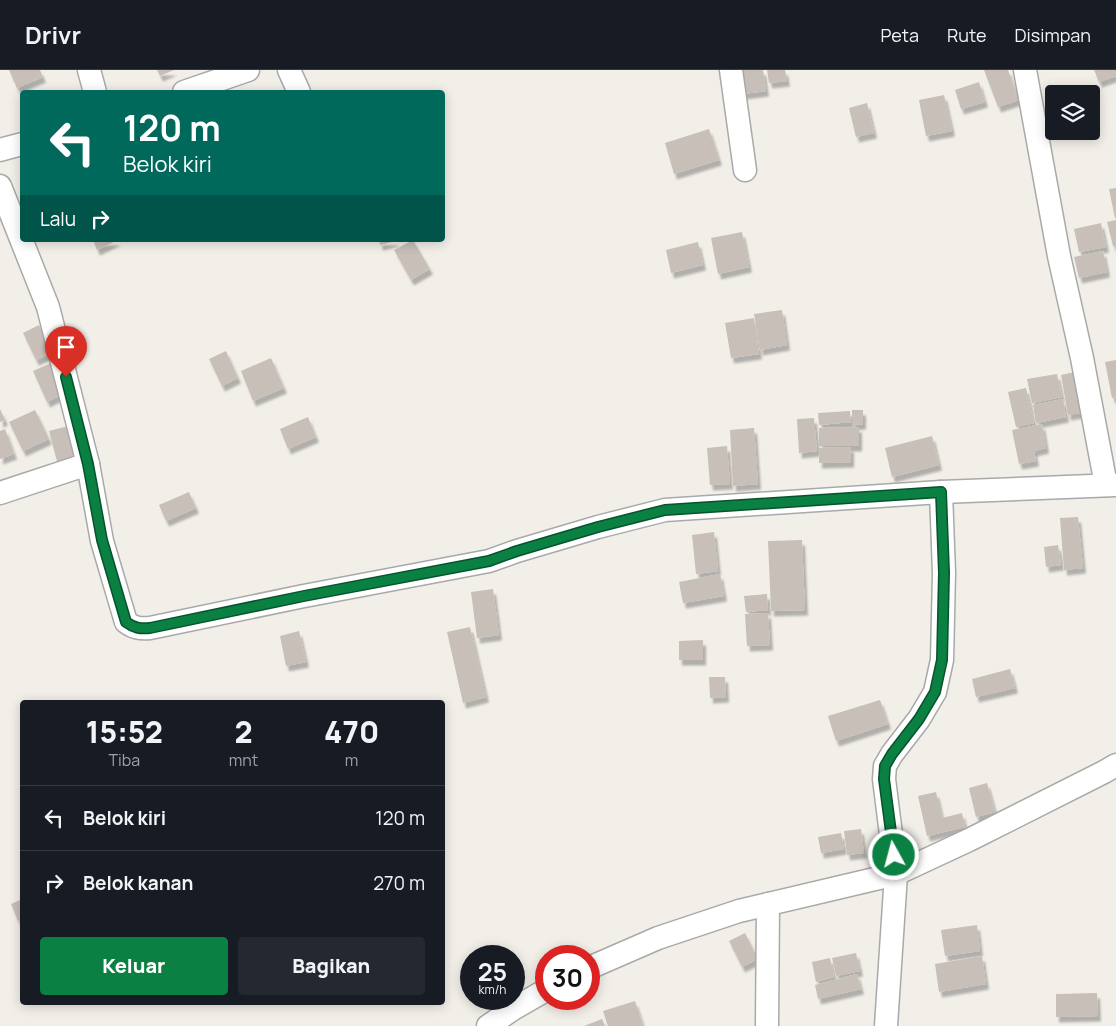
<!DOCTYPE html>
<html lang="id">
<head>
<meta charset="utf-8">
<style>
	:root { --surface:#171b24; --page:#242831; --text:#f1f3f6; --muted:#9ea1a6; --line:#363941; --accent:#0b8043 }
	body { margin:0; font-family:Manrope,sans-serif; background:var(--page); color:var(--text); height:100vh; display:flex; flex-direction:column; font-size:19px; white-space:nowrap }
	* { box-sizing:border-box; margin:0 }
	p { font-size:16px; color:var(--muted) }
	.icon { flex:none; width:28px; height:28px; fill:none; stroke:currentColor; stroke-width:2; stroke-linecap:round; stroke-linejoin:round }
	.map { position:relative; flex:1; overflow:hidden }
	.details { position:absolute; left:20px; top:630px; width:425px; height:305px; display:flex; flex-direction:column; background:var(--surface); border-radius:5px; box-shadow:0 2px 12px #0003 }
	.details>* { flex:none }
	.top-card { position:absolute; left:20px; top:20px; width:425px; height:152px; border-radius:5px; box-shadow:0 2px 12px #0003; background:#00695c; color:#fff; overflow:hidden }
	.tools { position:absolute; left:1045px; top:15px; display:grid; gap:10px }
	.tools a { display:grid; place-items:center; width:55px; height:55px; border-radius:5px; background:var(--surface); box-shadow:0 2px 12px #0003; font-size:25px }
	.speed { position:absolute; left:460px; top:875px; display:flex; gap:10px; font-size:25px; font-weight:700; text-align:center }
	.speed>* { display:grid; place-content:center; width:65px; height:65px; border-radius:50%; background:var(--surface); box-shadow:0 2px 12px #0003; line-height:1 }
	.speed small { font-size:12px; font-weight:400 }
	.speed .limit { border:8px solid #d22; background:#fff; color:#111 }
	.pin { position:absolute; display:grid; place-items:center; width:42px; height:42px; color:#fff; margin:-51px -21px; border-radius:50% 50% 50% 0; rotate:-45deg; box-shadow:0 0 5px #0007 }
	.pin .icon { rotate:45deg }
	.me { position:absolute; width:55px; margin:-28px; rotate:353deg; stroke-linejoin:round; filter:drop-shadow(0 0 4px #0008) }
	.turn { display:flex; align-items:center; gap:18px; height:105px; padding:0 20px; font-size:22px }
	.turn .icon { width:65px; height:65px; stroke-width:2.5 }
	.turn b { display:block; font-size:35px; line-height:42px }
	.then { display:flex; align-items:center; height:48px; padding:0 20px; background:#0003; gap:10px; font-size:19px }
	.eta { display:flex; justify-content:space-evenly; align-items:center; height:85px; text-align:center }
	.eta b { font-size:30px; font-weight:800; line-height:35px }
	.primary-button { display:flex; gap:10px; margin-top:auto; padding:10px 20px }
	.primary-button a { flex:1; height:58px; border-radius:5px; background:var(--accent); color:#fff; font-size:20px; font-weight:800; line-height:58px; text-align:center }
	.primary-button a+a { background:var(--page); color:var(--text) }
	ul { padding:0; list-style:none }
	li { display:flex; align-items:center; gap:15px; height:65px; padding:0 20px; border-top:1px solid var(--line) }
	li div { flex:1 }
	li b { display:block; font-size:19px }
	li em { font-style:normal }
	header { display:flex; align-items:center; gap:30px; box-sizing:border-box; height:70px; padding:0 25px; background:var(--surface); border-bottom:1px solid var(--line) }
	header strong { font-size:24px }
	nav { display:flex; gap:28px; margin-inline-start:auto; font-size:18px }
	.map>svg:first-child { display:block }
</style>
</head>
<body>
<header>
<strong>Drivr</strong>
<nav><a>Peta</a><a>Rute</a><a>Disimpan</a></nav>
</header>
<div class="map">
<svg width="1116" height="956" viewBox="0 0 1116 956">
	<defs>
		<filter id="shadow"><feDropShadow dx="3" dy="5.5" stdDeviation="1" flood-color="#0004"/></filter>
	</defs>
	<rect width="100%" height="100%" fill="#f2efe9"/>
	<!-- building -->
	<g fill="#c7bfb8" filter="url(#shadow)">
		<path d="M9,0H40L43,7L17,18Z"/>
		<path d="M157,0H174L160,6Z"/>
		<path d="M739,0H763L766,21L742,24Z"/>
		<path d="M767,0H785L787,11L769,13Z"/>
		<path d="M984,0H1008L1019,30L998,37Z"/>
		<path d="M1094,0H1116V6L1099,12Z"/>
		<path d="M979,12L985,32L961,39L955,20Z"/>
		<path d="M944,25L952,61L926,66L919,30Z"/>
		<path d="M867,33L874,63L856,67L849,38Z"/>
		<path d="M709,59L719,90L674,104L665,73Z"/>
		<path d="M1116,118V148H1115L1109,119Z"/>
		<path d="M1116,150V176H1113L1107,152Z"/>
		<path d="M1101,153L1106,177L1079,182L1074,159Z"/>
		<path d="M742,162L749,197L718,204L711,168Z"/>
		<path d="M93,170H118L97,180Z"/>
		<path d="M379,170H396V171L380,175Z"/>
		<path d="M413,170L430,199L411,210L394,180Z"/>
		<path d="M698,172L703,195L671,203L666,180Z"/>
		<path d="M1103,181L1107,202L1079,208L1074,187Z"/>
		<path d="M782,240L787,275L760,280L754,244Z"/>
		<path d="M754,248L759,284L731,288L725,253Z"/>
		<path d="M39,255L52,283L36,290L23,263Z"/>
		<path d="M226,281L238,308L222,316L209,289Z"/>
		<path d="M271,288L284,318L253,331L241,301Z"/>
		<path d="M1116,290V327L1112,328L1105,292Z"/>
		<path d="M51,293L65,323L47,332L33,301Z"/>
		<path d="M1079,301L1086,342L1068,345L1061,305Z"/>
		<path d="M1057,304L1062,327L1032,333L1027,309Z"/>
		<path d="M1026,318L1034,353L1016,357L1008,322Z"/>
		<path d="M1063,329L1066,347L1036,353L1033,335Z"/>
		<path d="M0,339L5,350L0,352Z"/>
		<path d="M35,340L49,369L23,381L9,352Z"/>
		<path d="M852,340H863V354L852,355Z"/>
		<path d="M850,341L851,352L819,355L818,343Z"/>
		<path d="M308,347L316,367L288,379L280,359Z"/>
		<path d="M814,348L817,381L799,383L797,349Z"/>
		<path d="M76,354L84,389L58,395L49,361Z"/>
		<path d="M1042,354L1046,378L1034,381L1036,391L1019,394L1012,360Z"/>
		<path d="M859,357V376H819V358Z"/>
		<path d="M754,358L758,414L733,416L730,360Z"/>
		<path d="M5,359L14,384L0,389V361Z"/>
		<path d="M932,366L939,395L892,407L885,378Z"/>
		<path d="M727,376L730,414L710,415L707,378Z"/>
		<path d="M851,377V392L819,393V378Z"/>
		<path d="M189,422L196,438L166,451L159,435Z"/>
		<path d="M1078,447L1083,498L1064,500L1060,448Z"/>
		<path d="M714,462L718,501L696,504L692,465Z"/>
		<path d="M802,470L805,540L771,541L768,471Z"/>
		<path d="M1058,475L1061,495L1046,497L1044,477Z"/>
		<path d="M720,504L724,526L683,533L679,512Z"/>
		<path d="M493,519L499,565L477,568L471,522Z"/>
		<path d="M767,524L768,540L746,542L744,526Z"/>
		<path d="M768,543L770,575L747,576L745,544Z"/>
		<path d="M470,557L486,627L463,633L447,562Z"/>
		<path d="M299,561L306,592L286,596L280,566Z"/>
		<path d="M703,570V590H679V571Z"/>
		<path d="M1010,599L1015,618L976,627L972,609Z"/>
		<path d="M709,607H725L726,627L710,628Z"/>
		<path d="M880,630L888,654L836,671L828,646Z"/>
		<path d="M987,713L995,742L976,747L969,718Z"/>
		<path d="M936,722L942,748L962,743L965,757L927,766L918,726Z"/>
		<path d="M861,759L864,783L847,785L844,761Z"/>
		<path d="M841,763L844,779L821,783L818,767Z"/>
		<path d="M22,829V849L18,851L11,834Z"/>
		<path d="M977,855L980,881L945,886L941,860Z"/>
		<path d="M745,863L758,889L742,897L729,871Z"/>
		<path d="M856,883L860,901L836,906L832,888Z"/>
		<path d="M982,886L986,914L939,922L935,894Z"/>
		<path d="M830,888L834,907L816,912L812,892Z"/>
		<path d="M857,904L861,919L818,929L815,915Z"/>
		<path d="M1097,923L1098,946L1056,947V924Z"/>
		<path d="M635,931L643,956H608L603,941Z"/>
		<path d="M602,949L605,956H584Z"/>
	</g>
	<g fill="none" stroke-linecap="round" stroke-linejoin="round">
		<defs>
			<g id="minor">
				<path d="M89,0L95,22"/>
				<path d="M289,0L299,22"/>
				<path d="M731,0L745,100"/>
				<path d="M1025,0L1059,186L1082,288L1106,415"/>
				<path d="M184,22L248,0"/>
				<path d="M0,80L22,74"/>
				<path d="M0,116L48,237L88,394L102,471L126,552C134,558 140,559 150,558L304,526L489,491L517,481L598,457L665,440L941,422L1116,415"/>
				<path d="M0,423L88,394"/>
				<path d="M589,898L658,868L739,841L896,804L969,770L1104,702L1116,695"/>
				<path d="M488,956L513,939L546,920"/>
				<path d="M767,956L768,834"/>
				<path d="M886,956L896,804L884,709L885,696L892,684L919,649L935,622L942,590L944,503L941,422"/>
			</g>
		</defs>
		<!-- minor casing -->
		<use href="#minor" stroke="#a9a9a9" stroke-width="25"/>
		<!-- minor -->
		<use href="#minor" stroke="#fff" stroke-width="22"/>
	</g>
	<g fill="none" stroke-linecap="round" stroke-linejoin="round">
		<defs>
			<path id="route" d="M66,307L88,394L102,470L126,552C134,558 140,559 150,558L304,526L489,491L517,481L598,457L665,440L941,422L944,503L942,590L935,622L919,649L892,684L885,696L884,709L894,785"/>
		</defs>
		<!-- route casing -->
		<use href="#route" stroke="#07532c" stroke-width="12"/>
		<!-- route -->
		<use href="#route" stroke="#0b8043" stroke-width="9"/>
	</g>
</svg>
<div class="tools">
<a><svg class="icon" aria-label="layers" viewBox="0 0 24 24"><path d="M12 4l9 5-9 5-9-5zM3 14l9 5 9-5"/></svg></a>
</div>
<div class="speed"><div>25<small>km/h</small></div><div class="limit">30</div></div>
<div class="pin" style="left:66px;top:307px;background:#d93025"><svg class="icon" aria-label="arrive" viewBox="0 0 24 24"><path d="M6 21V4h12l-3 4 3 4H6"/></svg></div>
<svg class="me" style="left:894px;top:785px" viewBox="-20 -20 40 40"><circle r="17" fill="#0b8043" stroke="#fff" stroke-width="3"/><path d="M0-11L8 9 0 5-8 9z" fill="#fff"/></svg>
<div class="top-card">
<div class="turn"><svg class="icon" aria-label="left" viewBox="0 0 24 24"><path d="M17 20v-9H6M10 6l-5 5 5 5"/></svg><div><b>120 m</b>Belok kiri</div></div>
<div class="then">Lalu<svg class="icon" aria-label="right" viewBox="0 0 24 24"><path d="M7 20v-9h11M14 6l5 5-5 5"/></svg></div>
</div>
<section class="details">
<div class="eta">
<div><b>15:52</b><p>Tiba</p></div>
<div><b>2</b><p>mnt</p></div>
<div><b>470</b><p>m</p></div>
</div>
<ul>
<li><svg class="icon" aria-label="left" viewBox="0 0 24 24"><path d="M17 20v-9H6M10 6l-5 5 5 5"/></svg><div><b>Belok kiri</b></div><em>120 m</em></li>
<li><svg class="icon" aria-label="right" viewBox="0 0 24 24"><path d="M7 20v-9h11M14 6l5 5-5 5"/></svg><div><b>Belok kanan</b></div><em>270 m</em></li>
</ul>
<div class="primary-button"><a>Keluar</a><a>Bagikan</a></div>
</section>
</div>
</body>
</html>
